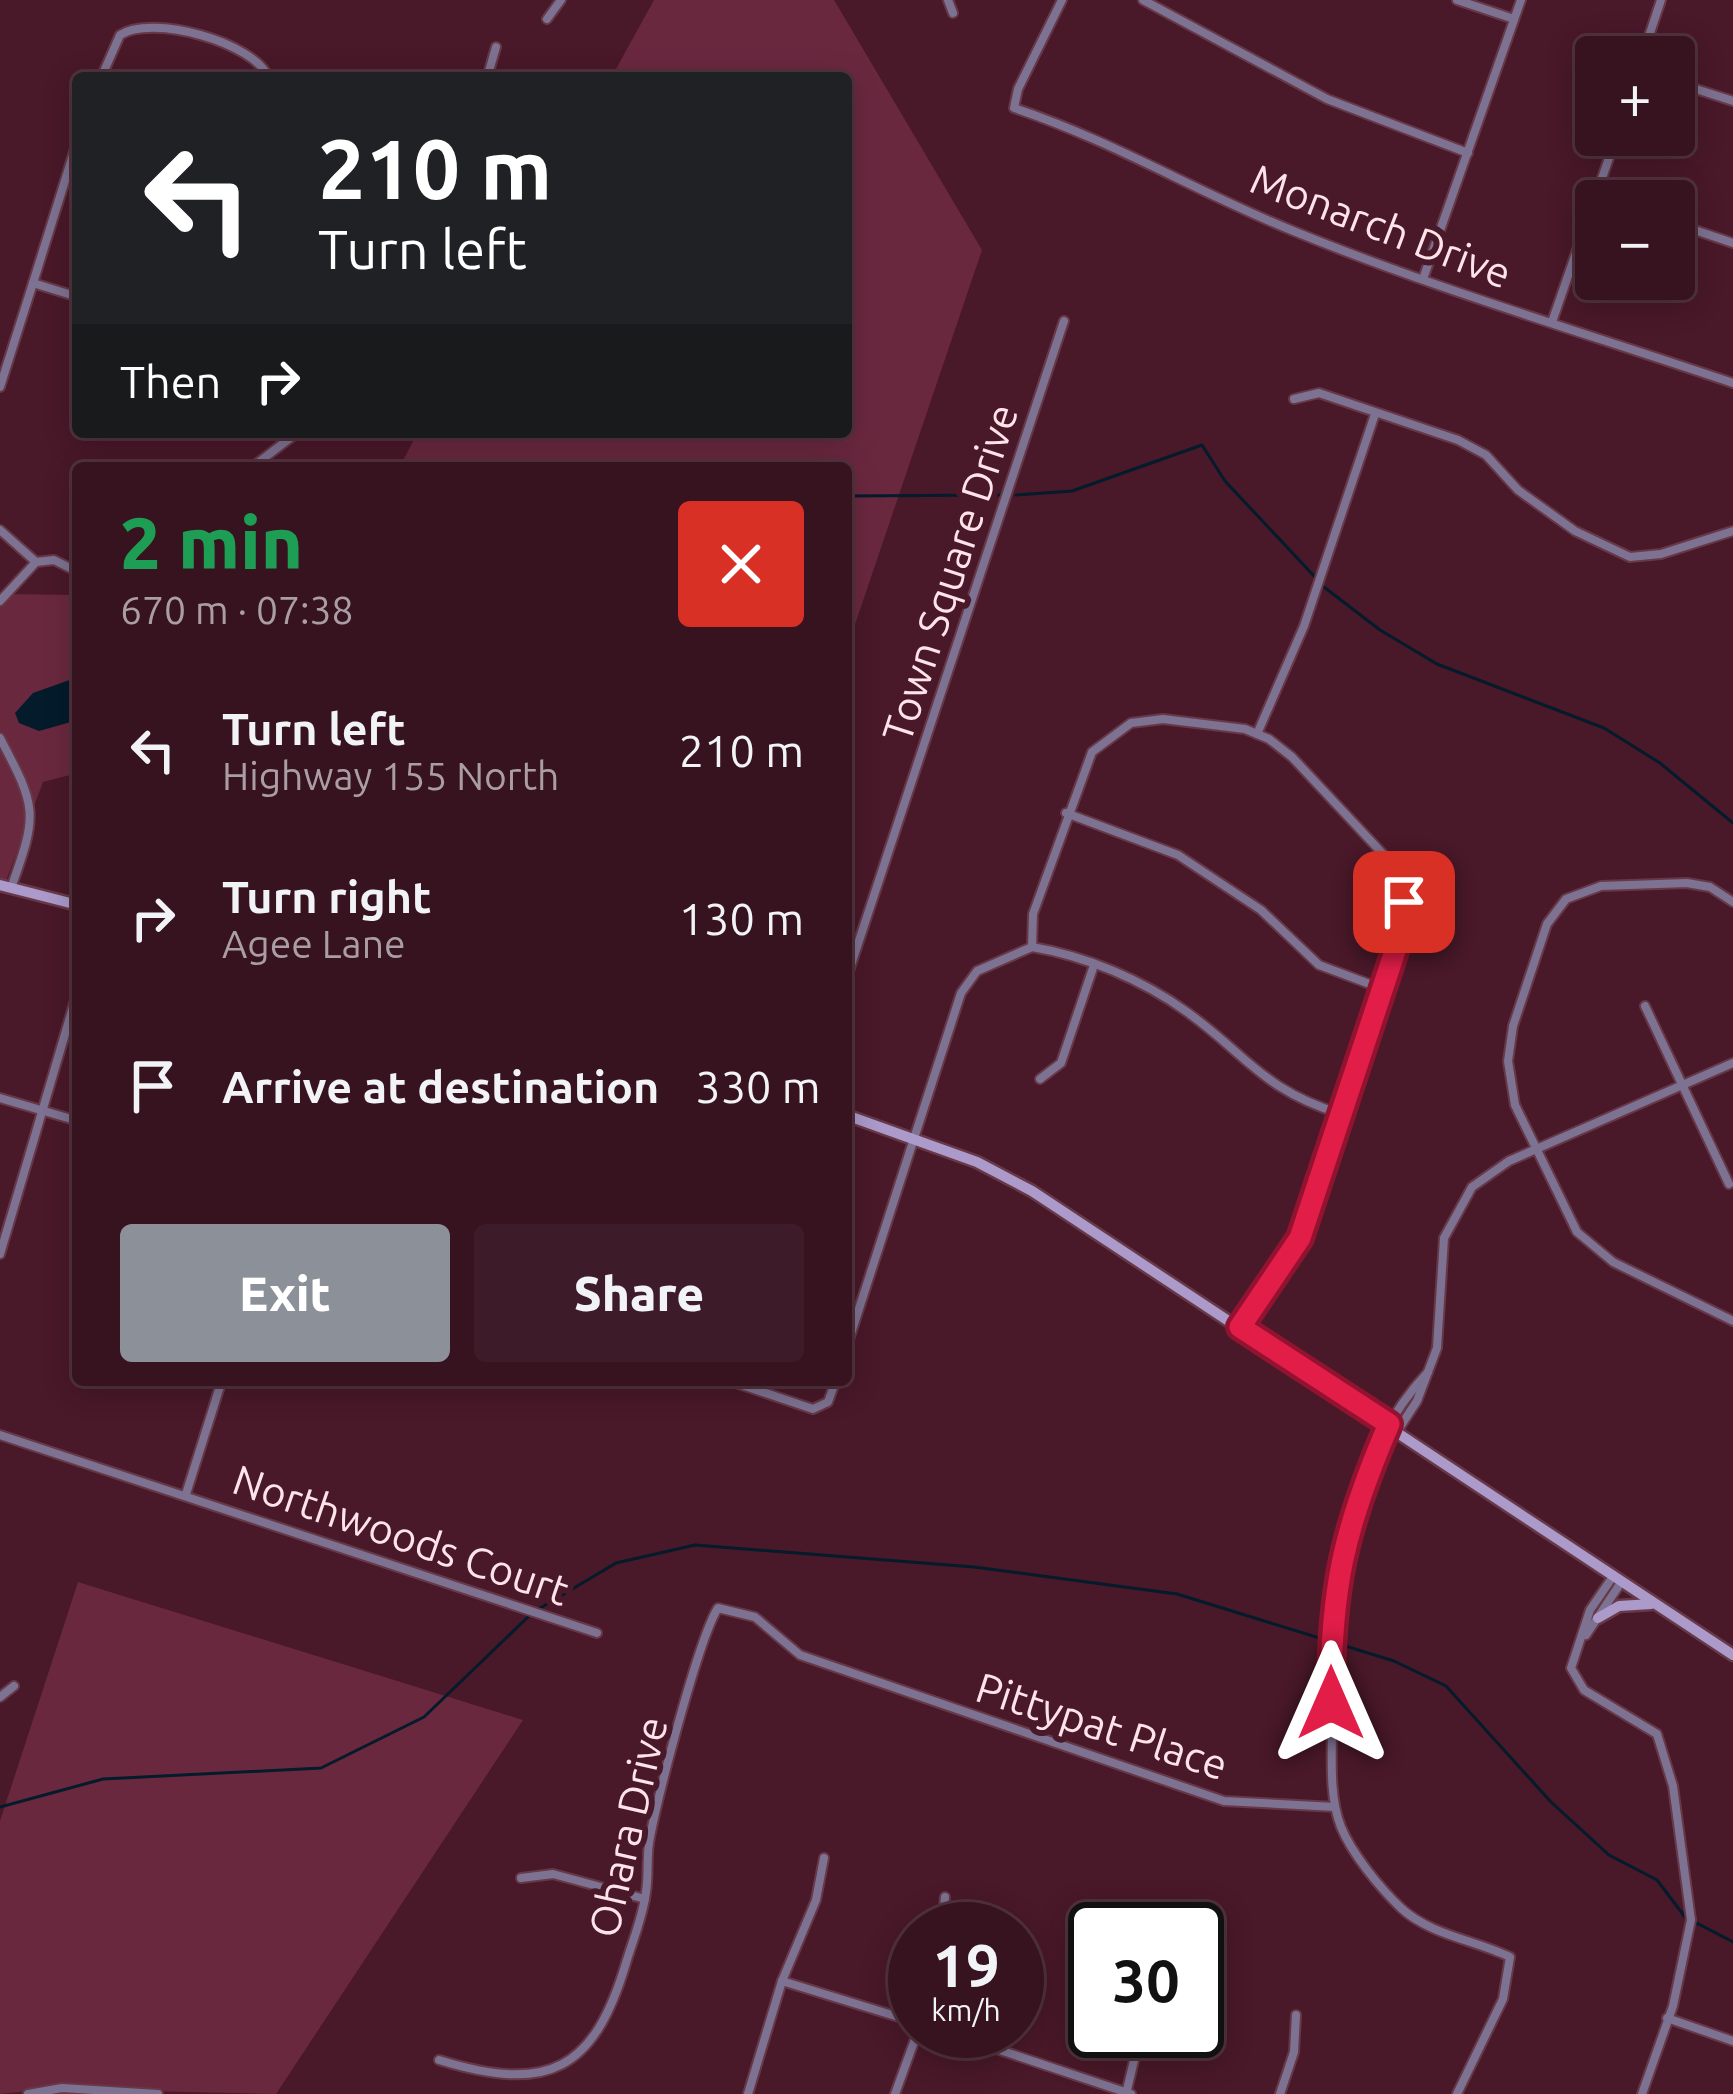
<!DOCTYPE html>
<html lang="en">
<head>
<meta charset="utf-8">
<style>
	:root { --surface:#37121f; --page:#3e1b28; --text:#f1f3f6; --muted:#aa9ea4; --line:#51323d; --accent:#8c9099 }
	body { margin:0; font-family:Ubuntu,sans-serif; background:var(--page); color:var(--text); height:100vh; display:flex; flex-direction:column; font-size:45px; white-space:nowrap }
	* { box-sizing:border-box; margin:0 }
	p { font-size:39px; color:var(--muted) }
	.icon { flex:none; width:66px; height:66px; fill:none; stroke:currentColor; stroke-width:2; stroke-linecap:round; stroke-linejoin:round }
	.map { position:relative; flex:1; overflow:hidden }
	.drawer { position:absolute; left:72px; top:462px; width:780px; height:924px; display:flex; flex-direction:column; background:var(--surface); border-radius:12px; box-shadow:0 6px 30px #0003,0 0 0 3px var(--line) }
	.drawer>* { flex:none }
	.hud { position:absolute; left:72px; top:72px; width:780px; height:366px; border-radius:12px; box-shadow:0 6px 30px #0003,0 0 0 3px var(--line); background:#202124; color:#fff; overflow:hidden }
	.fabs { position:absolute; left:1575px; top:36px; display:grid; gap:24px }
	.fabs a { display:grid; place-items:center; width:120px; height:120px; border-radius:12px; background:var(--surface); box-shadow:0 6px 30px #0003,0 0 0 3px var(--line); font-size:60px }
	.speed { position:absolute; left:888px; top:1902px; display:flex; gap:24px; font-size:60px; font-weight:700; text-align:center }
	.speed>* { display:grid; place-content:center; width:156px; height:156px; border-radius:50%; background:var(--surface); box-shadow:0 6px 30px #0003,0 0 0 3px var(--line); line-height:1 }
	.speed small { font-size:30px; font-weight:400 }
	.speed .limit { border:6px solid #111; border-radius:18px; background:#fff; color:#111 }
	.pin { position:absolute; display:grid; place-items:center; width:102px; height:102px; color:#fff; margin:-51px; border-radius:24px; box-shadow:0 6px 18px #0006 }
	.me { position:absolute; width:132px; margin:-66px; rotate:0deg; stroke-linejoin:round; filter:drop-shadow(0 0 9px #0008) }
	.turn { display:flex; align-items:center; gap:42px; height:252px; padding:0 48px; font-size:54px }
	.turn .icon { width:156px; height:156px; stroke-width:2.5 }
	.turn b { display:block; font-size:84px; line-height:102px }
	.then { display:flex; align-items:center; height:114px; padding:0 48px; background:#0003; gap:24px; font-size:45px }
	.round { display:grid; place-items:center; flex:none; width:126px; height:126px; border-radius:12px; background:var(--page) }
	.overview { display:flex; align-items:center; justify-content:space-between; height:204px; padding:0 48px }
	h1 { font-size:72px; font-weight:800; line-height:90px; color:#1e9e55 }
	.action { display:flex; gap:24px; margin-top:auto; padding:24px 48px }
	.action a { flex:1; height:138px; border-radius:12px; background:var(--accent); color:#fff; font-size:48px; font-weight:800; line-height:138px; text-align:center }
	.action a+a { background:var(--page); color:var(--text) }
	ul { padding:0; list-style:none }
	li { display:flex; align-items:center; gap:36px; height:168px; padding:0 48px }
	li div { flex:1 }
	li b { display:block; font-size:45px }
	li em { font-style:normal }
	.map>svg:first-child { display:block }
</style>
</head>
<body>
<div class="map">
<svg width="1733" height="2094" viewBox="0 0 1733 2094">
	<rect width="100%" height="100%" fill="#491829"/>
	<!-- green -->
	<g fill="#6a283f">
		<path d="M654,0H834L982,250L846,651V468H399L418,432H846V78H611Z"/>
		<path d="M0,594L78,595V773L43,782L6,881L0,879Z"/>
		<path d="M78,1582L523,1720L276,2094L48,2089L0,2094V1821Z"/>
	</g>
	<!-- water -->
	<path fill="#041b2b" d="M78,677V720L39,731L19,723L15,713L33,693Z"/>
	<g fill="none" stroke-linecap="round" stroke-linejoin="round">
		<!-- stream -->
		<g stroke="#041b2b" stroke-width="3">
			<path d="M1016,495L1072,491L1202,445L1225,481L1314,576"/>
			<path d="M846,496L1000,495"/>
			<path d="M1324,587L1380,630L1437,664L1604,728L1660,763L1733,823"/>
			<path d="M537,1610L616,1563L695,1545L974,1567L1177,1594L1394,1661L1446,1686L1551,1802L1609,1855L1657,1880L1685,1917L1733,1942"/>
			<path d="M0,1807L103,1779L321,1768L424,1717L529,1616"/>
		</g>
		<defs>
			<g id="minor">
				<path d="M948,0L953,13"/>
				<path d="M1062,0L1018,89L1014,108C1111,140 1197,192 1291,230C1435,289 1586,333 1733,383"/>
				<path d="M1143,0L1327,99L1468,153"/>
				<path d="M1457,0L1514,19"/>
				<path d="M547,19L561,0"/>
				<path d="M1642,57L1661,0"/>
				<path d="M101,78L120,35C152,14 254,42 269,78"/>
				<path d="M487,78L496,47"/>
				<path d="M1674,82L1733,101"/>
				<path d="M78,139L33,283L78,297"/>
				<path d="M1674,223L1733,243"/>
				<path d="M1423,279L1521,0"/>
				<path d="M1552,322L1617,135"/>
				<path d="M0,387L33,283"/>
				<path d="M1294,399L1319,393L1458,440L1486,455L1518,490L1575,531L1630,557L1661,554L1733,531"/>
				<path d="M251,468L298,432"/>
				<path d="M0,530L36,562"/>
				<path d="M0,601L36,562L54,560L78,572"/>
				<path d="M1257,734L1304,626L1375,414"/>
				<path d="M0,738C37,808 38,813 11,888"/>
				<path d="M1066,813L1178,855L1261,910L1319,965L1383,989"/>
				<path d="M1733,902L1710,887L1687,883L1601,886L1566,899L1547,924L1513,1026L1508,1061L1515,1105L1577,1232L1613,1262L1733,1321"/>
				<path d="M1032,947C1086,956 1143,980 1187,1012C1248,1056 1263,1090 1341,1114"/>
				<path d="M846,980L1064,321"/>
				<path d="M1645,1006L1729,1184"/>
				<path d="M1040,1079L1061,1063L1094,965"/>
				<path d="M0,1098L78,1121"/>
				<path d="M0,1254L78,990"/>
				<path d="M846,1349L961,993L977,971L1032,947L1033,914L1092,752L1131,723L1163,719L1245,729L1269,739L1292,757L1383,854L1404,901L1403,930L1300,1238L1240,1327"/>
				<path d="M1428,1372C1339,1467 1330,1603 1332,1726C1332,1758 1329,1797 1341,1827C1352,1854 1380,1888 1401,1908C1430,1935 1475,1940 1510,1957L1503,1999L1457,2094"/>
				<path d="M727,1380L813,1409L828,1402L836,1380"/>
				<path d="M1398,1430L1417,1401L1437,1348L1444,1238L1472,1187L1509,1161L1733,1063"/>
				<path d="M0,1435L597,1633"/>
				<path d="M186,1494L222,1380"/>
				<path d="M1614,1575L1590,1610L1571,1668L1584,1690L1657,1734L1673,1786L1691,1920L1673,2006L1642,2094"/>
				<path d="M1586,1635L1622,1581"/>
				<path d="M0,1697L14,1686"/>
				<path d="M521,1878L553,1874L645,1899"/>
				<path d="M942,1929L945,1897"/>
				<path d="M782,1981L915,2022"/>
				<path d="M1667,2018L1733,2041"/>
				<path d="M943,2031L1131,2094"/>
				<path d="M439,2060C549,2094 594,2070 626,1963C633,1940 643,1916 646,1892C649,1874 646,1855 650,1837C658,1796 699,1637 718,1608L755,1617L800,1655L1224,1801L1335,1807"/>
				<path d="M28,2094L62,2088L158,2094"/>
				<path d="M748,2094L782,1981L816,1900L824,1858"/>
				<path d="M895,2094L918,2031"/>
				<path d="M1126,2094L1141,2031"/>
				<path d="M1280,2094L1294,2052L1296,2015"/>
			</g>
			<g id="secondary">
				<path d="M0,885L78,905"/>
				<path d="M846,1115L977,1162L1032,1191L1733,1655"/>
				<path d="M1598,1618L1619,1606L1651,1604"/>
			</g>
		</defs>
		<!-- minor casing -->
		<use href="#minor" stroke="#663848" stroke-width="12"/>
		<!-- secondary casing -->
		<use href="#secondary" stroke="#663848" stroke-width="15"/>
		<!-- minor -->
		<use href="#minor" stroke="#7d7291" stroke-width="8"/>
		<!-- secondary -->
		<use href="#secondary" stroke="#ab9aca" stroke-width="10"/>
	</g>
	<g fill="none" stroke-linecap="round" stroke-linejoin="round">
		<defs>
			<path id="route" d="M1331,1703C1330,1590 1344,1528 1389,1424L1240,1327L1300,1238L1402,930L1404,902"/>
		</defs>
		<!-- route casing -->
		<use href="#route" stroke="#92132f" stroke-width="30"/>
		<!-- route -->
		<use href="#route" stroke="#e11d48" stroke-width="21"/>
	</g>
	<g text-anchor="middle" stroke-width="12" stroke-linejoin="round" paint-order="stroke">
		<!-- street labels -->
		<g font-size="42" fill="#fee3ea" stroke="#491829">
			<text transform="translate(1381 226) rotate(21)" y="15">Monarch Drive</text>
			<text transform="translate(950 573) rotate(-72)" y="15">Town Square Drive</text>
			<text transform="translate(401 1535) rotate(19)" y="15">Northwoods Court</text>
			<text transform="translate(1102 1726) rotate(18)" y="15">Pittypat Place</text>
			<text transform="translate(628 1827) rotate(-77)" y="15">Ohara Drive</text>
		</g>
	</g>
</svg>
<div class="fabs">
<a>+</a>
<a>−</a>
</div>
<div class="speed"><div>19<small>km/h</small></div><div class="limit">30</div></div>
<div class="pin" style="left:1404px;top:902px;background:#d93025"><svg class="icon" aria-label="arrive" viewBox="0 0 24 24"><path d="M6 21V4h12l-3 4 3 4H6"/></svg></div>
<svg class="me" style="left:1331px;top:1703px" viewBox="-20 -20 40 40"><path d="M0-17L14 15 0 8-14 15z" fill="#e11d48" stroke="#fff" stroke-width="4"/></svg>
<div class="hud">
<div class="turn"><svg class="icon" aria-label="left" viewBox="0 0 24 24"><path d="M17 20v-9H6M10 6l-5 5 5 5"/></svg><div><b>210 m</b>Turn left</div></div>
<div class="then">Then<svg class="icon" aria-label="right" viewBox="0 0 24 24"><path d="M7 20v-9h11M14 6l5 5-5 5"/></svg></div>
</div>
<section class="drawer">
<div class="overview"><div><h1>2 min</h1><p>670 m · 07:38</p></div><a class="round" style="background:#d93025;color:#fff"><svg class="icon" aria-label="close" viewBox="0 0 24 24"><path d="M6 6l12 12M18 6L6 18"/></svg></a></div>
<ul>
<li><svg class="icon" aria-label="left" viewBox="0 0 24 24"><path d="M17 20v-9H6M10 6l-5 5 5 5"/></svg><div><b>Turn left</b><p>Highway 155 North</p></div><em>210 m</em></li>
<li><svg class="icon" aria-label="right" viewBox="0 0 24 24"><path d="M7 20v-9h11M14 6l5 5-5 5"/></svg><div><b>Turn right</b><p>Agee Lane</p></div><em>130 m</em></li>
<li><svg class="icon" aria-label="arrive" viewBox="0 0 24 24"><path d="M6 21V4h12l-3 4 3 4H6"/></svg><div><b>Arrive at destination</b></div><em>330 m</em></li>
</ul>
<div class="action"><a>Exit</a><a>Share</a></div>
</section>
</div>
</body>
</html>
